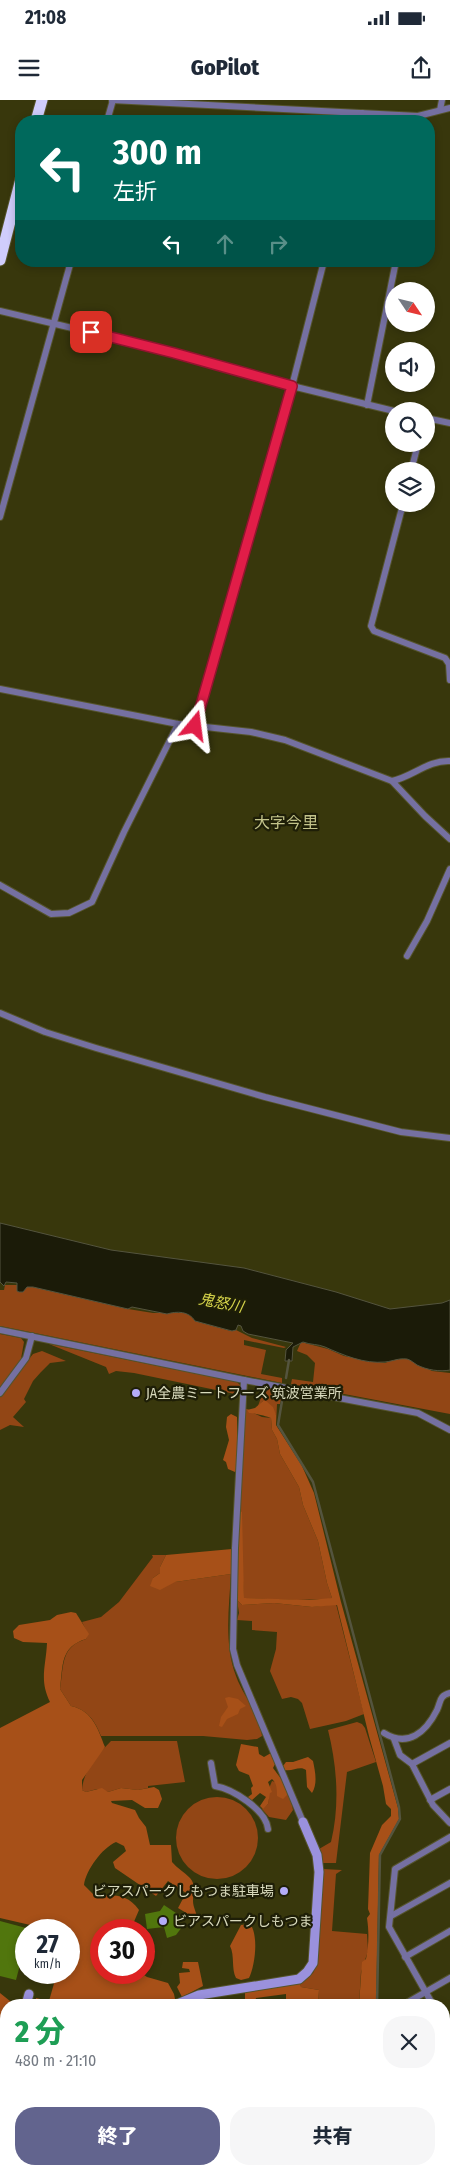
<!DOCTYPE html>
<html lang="ja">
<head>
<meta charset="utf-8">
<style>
	:root { --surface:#fff; --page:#f6f6f7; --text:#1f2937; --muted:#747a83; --accent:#62648e }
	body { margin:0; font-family:"Fira Sans Condensed","Noto Sans JP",sans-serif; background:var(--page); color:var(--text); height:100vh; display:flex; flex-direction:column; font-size:19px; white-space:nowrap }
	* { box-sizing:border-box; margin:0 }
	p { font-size:16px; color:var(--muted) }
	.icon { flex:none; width:28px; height:28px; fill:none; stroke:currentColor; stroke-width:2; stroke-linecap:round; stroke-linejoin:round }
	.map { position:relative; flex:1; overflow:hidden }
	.panel { position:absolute; left:0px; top:1899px; width:450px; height:176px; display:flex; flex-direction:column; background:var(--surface); border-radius:20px 20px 0 0; box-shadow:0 2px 8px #0003 }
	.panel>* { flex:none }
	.guide { position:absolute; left:15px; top:15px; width:420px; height:152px; border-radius:20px; box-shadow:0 2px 8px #0003; background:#00695c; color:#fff; overflow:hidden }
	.needle { width:32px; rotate:125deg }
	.controls { position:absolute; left:385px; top:182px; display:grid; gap:10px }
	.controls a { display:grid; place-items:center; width:50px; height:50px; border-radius:50%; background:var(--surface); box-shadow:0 2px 8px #0003; font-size:25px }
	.speed { position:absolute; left:15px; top:1819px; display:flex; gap:10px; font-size:25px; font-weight:700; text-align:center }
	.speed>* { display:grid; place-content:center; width:65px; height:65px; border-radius:50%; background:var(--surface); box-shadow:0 2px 8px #0003; line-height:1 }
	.speed small { font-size:12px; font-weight:400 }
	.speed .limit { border:8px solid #d22; background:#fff; color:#111 }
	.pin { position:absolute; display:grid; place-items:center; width:42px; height:42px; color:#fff; margin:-21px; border-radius:10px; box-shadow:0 2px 8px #0006 }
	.me { position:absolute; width:55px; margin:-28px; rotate:16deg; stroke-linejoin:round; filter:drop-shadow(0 0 4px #0008) }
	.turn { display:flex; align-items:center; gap:18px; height:105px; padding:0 15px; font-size:22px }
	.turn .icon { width:65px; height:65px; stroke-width:2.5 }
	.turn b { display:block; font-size:35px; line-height:42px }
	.lanes { display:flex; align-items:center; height:48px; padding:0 15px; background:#0003; justify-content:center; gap:25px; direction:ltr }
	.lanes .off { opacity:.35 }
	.round { display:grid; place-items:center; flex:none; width:52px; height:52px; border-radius:20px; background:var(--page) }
	.summary { display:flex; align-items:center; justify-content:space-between; height:85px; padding:0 15px }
	h1 { font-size:30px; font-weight:800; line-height:38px; color:#1e9e55 }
	.action { display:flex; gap:10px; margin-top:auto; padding:10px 15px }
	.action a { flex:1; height:58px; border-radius:20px; background:var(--accent); color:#fff; font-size:20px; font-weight:800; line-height:58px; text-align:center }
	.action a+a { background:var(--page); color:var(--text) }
	.status { display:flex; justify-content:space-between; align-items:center; height:35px; padding:0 25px; background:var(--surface); direction:ltr }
	.status svg { height:14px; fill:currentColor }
	header { display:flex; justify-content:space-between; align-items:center; height:65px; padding:0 15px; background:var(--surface); font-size:22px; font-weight:800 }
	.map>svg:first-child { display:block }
</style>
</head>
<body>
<div class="status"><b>21:08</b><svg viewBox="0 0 49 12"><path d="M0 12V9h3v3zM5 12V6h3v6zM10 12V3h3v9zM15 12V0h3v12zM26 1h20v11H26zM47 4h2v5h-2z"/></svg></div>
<header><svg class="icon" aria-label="menu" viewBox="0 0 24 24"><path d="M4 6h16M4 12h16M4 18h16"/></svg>GoPilot<svg class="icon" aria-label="share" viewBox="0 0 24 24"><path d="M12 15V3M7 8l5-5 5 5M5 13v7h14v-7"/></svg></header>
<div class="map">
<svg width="450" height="2074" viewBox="0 0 450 2074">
	<rect width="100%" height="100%" fill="#38370c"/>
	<!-- green -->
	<g fill="#924615">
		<path d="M5,1185H17L25,1189L27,1187H33L128,1209L153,1213H185L191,1216L195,1221L231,1231L234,1229L252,1238L286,1247L284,1248L244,1240V1245L266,1250L261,1274L282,1278V1283L0,1226V1190H4Z"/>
		<path d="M0,1234L21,1238L24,1242L21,1259L0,1289Z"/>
		<path d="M301,1242L328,1249L344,1256L385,1263L395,1259H409L432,1271L450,1273V1314L291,1284L292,1279L313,1282L315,1263L307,1255L297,1251Z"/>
		<path d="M49,1244L237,1282L241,1286L240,1295L134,1273L116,1271L109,1274L106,1267Z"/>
		<path d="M42,1251L66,1261L50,1263L41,1272L33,1281L24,1299L26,1302L13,1317L24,1327L10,1325L0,1330V1296L33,1254Z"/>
		<path d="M265,1286L283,1289L280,1304H277L276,1325V1315L263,1301L258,1306Z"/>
		<path d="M245,1309H249L247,1310L262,1317L271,1318L272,1330L277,1339L280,1354L299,1387L303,1405L318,1441L327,1483L332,1498L329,1499L297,1500L244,1498L239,1411Z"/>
		<path d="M152,1455H166L160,1467V1473L153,1478L175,1482L231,1474C229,1507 224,1545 236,1576C243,1596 260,1613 262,1636L257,1639L247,1640L203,1636H101C95,1621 88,1610 71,1606L60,1589C64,1566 60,1547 86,1539L88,1534L82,1522L101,1517L119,1502L153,1457Z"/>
		<path d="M237,1500L242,1505L274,1503L312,1507L336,1504L364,1614L346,1621L310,1629L302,1603L298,1599L291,1597L282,1599L270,1571L276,1549L277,1532L252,1530V1521L237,1520L239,1513Z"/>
		<path d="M357,1622L362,1624L365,1628L376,1662L347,1672L336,1763H322L319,1749L331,1742C340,1705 337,1666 328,1630Z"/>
		<path d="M111,1641H177L185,1682L148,1686V1688L138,1690L121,1688L108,1692L97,1689L86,1692L82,1690C83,1671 98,1654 111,1641Z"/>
		<path d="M272,1681C286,1684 291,1697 293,1710L286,1720L269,1717L262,1709L268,1704L270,1686Z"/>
		<circle cx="217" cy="1738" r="41"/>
		<path d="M323,1769L342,1770L336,1774L332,1831L367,1834L368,1851L361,1872L359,1905H318L319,1890L301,1887L300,1883L313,1873L316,1866Z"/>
		<path d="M242,2069H333L323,2074H238Z"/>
	</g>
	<!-- forest -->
	<g fill="#a75018">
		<path d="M263,1301H266L273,1307L276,1315V1325L302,1366L314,1393L341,1502L398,1708L399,1719L379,1755L376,1905H359L362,1862L366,1859C369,1845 369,1831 367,1818L370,1814L368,1809L370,1753L382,1725L391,1716V1709L386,1704L383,1686L369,1636L337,1505L312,1507L274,1503L242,1505L237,1500L239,1411L242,1412L244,1498L309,1500L332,1498L327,1483L318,1441L303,1405L299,1387L280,1354L277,1339L272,1330L271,1318C266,1316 254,1313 249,1313L247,1310L255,1308Z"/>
		<path d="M231,1314L237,1317V1370L235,1372L228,1369L226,1362L223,1360L229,1340L226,1327L227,1317Z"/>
		<path d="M232,1449L231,1474L175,1482L160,1490L150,1486L153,1478L160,1473V1467L166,1455Z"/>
		<path d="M71,1512L76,1513L89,1534L86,1539C60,1547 63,1565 60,1589L71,1606C93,1611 98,1629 105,1647L82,1680V1690L86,1692L102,1688L108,1692L121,1688L138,1690L154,1687L159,1690L162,1699L158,1708H145L132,1700L111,1701L112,1703L135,1710L139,1718L146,1727L150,1745H171L172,1762C177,1768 184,1772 190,1778C196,1784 193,1793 193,1801C193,1807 197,1814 198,1820L178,1808L186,1793L168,1781L156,1796L115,1768L113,1762L126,1751L124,1746L116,1742C102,1748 86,1770 84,1785L95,1796C112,1795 127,1793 139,1810L133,1824L132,1830H101V1872L141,1873L147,1877L168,1883L174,1894L175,1899L165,1905H35L36,1898L49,1901L57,1873L69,1872V1830H52L0,1818V1628L50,1602C39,1580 46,1566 47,1543L23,1542L14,1538L13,1531L19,1525L50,1520L57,1515Z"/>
		<path d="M229,1597L238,1599L246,1606L240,1609L238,1614L227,1619L222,1627L219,1626L221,1617L228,1607L225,1598Z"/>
		<path d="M241,1644L258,1647L259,1654L264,1657L271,1653L275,1664L273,1668L282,1680L288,1694L283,1699L277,1696C277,1690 277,1683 272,1679L268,1682L272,1692L270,1693L268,1704L263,1709L260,1706L266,1697L260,1693L251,1701L248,1697L252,1694L251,1688L253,1686L249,1675L239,1671L236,1665Z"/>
		<path d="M308,1657L313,1661C315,1671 318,1683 312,1693L307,1687L306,1670C300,1665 292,1672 285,1670L283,1666L286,1662H293Z"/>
		<path d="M250,1824C259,1835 255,1866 249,1878L241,1880L236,1878C231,1868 235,1856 230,1846L241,1825Z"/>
		<path d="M183,1862H198L203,1886L182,1897L177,1887L180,1883L179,1873L190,1872L189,1869L182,1868Z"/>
		<path d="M300,1883L301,1887L319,1890L318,1905H286V1894L256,1898L254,1905H245V1892L252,1889Z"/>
		<path d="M0,1893L15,1905H6V1941L0,1939Z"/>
	</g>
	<!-- water -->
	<path fill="#1b1b08" stroke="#54543e" d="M0,1123L111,1150L244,1168L336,1192L390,1209L442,1203L450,1200V1270C440,1272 427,1270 417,1265C414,1263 411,1260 407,1259C398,1258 394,1261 385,1262C364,1264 343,1255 325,1247C318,1244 311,1245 303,1242L293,1247L292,1261H285L286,1250L293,1243L248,1234L243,1231L241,1226L238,1225L236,1230L232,1231L195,1221C189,1211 177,1211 167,1214L132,1207L128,1209L33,1187H27L23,1192H19L17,1191V1183L6,1182L4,1186L0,1182Z"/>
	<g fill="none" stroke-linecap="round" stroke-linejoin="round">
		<!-- stream -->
		<g stroke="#54543e" stroke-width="2.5">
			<path d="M286,1278L289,1260"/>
			<path d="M283,1295L278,1325L313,1382L399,1707L400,1719L380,1755L377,1905"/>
			<path d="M327,2074L338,2069"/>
		</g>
	</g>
	<!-- building -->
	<g fill="#51760d">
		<path d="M164,1805L182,1817L177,1824L182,1827L176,1835L167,1838L164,1827L147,1829L145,1814L160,1811Z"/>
		<path d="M0,1821L26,1828V1842L16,1880L0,1876Z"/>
	</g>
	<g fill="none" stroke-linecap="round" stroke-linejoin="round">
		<defs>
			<g id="street">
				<path d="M112,0L418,16L450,8"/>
				<path d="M440,10L442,0"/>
				<path d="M107,21L113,0"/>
				<path d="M360,21L362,13"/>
				<path d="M0,211L127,241L292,286L394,311"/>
				<path d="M367,305L396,161"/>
				<path d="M426,318L450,323"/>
				<path d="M411,371L418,344"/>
				<path d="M403,404L371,526L374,531L445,558L449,564L450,580"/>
				<path d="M0,417L71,161"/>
				<path d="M0,589L178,624L251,632L285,640L392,681L425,716L450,739"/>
				<path d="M195,625L292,286L324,161"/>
				<path d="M392,681C412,677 428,660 450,661"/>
				<path d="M0,785L51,814L69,813L92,802L124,732L178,624"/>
				<path d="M407,856L427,821L450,769"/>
				<path d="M0,913L45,932L96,948L265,997L401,1032L450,1038"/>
				<path d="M0,1230L244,1280L418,1313L450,1330"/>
				<path d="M244,1280L235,1448L233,1549L237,1565L303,1722"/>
				<path d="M0,1293L26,1258L32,1236"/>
				<path d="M384,1633C408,1648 426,1632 437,1610C441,1601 439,1596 450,1593"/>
				<path d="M394,1639L400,1655L412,1664L433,1705L450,1723"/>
				<path d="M211,1663L215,1686C233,1689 266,1710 268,1729"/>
				<path d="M412,1664L450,1643"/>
				<path d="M430,1700L450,1689"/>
				<path d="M391,1816L450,1783"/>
				<path d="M405,1857L450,1831"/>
				<path d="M403,1905L450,1878"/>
				<path d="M433,1905L389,1827L395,1769L450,1737"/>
				<path d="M444,1923L450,1921"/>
			</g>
			<g id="secondary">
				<path d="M26,1905L29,1894"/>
				<path d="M175,1905L199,1895L299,1879L307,1872L313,1863L319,1772L317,1755L303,1722"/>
				<path d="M0,2056L6,2051"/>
			</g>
			<g id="highway">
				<path d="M36,21L42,0"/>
				<path d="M0,160L21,79"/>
			</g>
		</defs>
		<!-- street casing -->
		<use href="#street" stroke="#55542c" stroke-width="8"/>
		<!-- secondary casing -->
		<use href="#secondary" stroke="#55542c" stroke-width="11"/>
		<!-- highway casing -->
		<use href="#highway" stroke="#55542c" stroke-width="13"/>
		<!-- street -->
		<use href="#street" stroke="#7570a1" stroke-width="6"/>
		<!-- secondary -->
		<use href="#secondary" stroke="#9a91dd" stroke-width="9"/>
		<!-- highway -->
		<use href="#highway" stroke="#d0cdfc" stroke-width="11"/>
	</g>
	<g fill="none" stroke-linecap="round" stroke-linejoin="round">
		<defs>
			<path id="route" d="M91,232L174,253L292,286L195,626"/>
		</defs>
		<!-- route casing -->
		<use href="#route" stroke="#92132f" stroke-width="12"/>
		<!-- route -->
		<use href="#route" stroke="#e11d48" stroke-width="9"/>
	</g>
	<!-- markers -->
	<g fill="#b4acf9" stroke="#1e1e07" stroke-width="2">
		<circle cx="136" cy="1293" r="5"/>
		<circle cx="284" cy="1791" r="5"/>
		<circle cx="163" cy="1821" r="5"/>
	</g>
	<g text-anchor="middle" stroke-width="4.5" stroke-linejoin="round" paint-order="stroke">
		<!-- poi labels -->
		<g font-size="14" fill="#d9dabd" stroke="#1e1e07" text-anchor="start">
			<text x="146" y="1298">JA全農ミートフーズ 筑波営業所</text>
			<text x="274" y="1796" text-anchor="end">ビアスパークしもつま駐車場</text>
			<text x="173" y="1826">ビアスパークしもつま</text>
		</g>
		<!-- water labels -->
		<g font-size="15" font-style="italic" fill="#d5d34a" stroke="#1e1e07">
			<text transform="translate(221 1203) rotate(11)" y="5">鬼怒川</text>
		</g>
		<!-- quarter labels -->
		<g font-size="16" fill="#c3c38a" stroke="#1e1e07">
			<text x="286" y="728">大字今里</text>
		</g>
	</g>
</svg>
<div class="controls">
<a><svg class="needle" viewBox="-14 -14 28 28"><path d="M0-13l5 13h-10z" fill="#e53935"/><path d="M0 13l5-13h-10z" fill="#747a83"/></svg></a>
<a><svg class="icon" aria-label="sound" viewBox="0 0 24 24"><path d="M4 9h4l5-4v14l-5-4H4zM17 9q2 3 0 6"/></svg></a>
<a><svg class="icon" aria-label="search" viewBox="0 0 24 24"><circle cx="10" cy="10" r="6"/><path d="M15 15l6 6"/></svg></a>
<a><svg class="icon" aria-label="layers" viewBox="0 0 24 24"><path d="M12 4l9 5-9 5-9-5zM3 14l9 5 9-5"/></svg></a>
</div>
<div class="speed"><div>27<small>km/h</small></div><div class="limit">30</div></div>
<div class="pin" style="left:91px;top:232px;background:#d93025"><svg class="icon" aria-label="arrive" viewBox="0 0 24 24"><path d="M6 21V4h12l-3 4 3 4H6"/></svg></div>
<svg class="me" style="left:195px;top:626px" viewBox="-20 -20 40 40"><path d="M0-17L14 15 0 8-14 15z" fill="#e11d48" stroke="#fff" stroke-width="4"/></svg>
<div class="guide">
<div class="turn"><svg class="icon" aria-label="left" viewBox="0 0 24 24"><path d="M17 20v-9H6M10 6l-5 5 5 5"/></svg><div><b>300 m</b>左折</div></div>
<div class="lanes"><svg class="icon" aria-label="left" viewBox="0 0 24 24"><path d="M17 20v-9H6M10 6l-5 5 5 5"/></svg><svg class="icon off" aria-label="ahead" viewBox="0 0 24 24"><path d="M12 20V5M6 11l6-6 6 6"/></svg><svg class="icon off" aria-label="right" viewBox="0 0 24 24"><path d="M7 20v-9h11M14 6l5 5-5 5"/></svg></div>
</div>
<section class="panel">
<div class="summary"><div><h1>2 分</h1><p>480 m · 21:10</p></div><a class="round"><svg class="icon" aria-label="close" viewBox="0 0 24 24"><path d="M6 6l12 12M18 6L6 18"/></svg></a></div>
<div class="action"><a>終了</a><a>共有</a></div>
</section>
</div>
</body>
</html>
